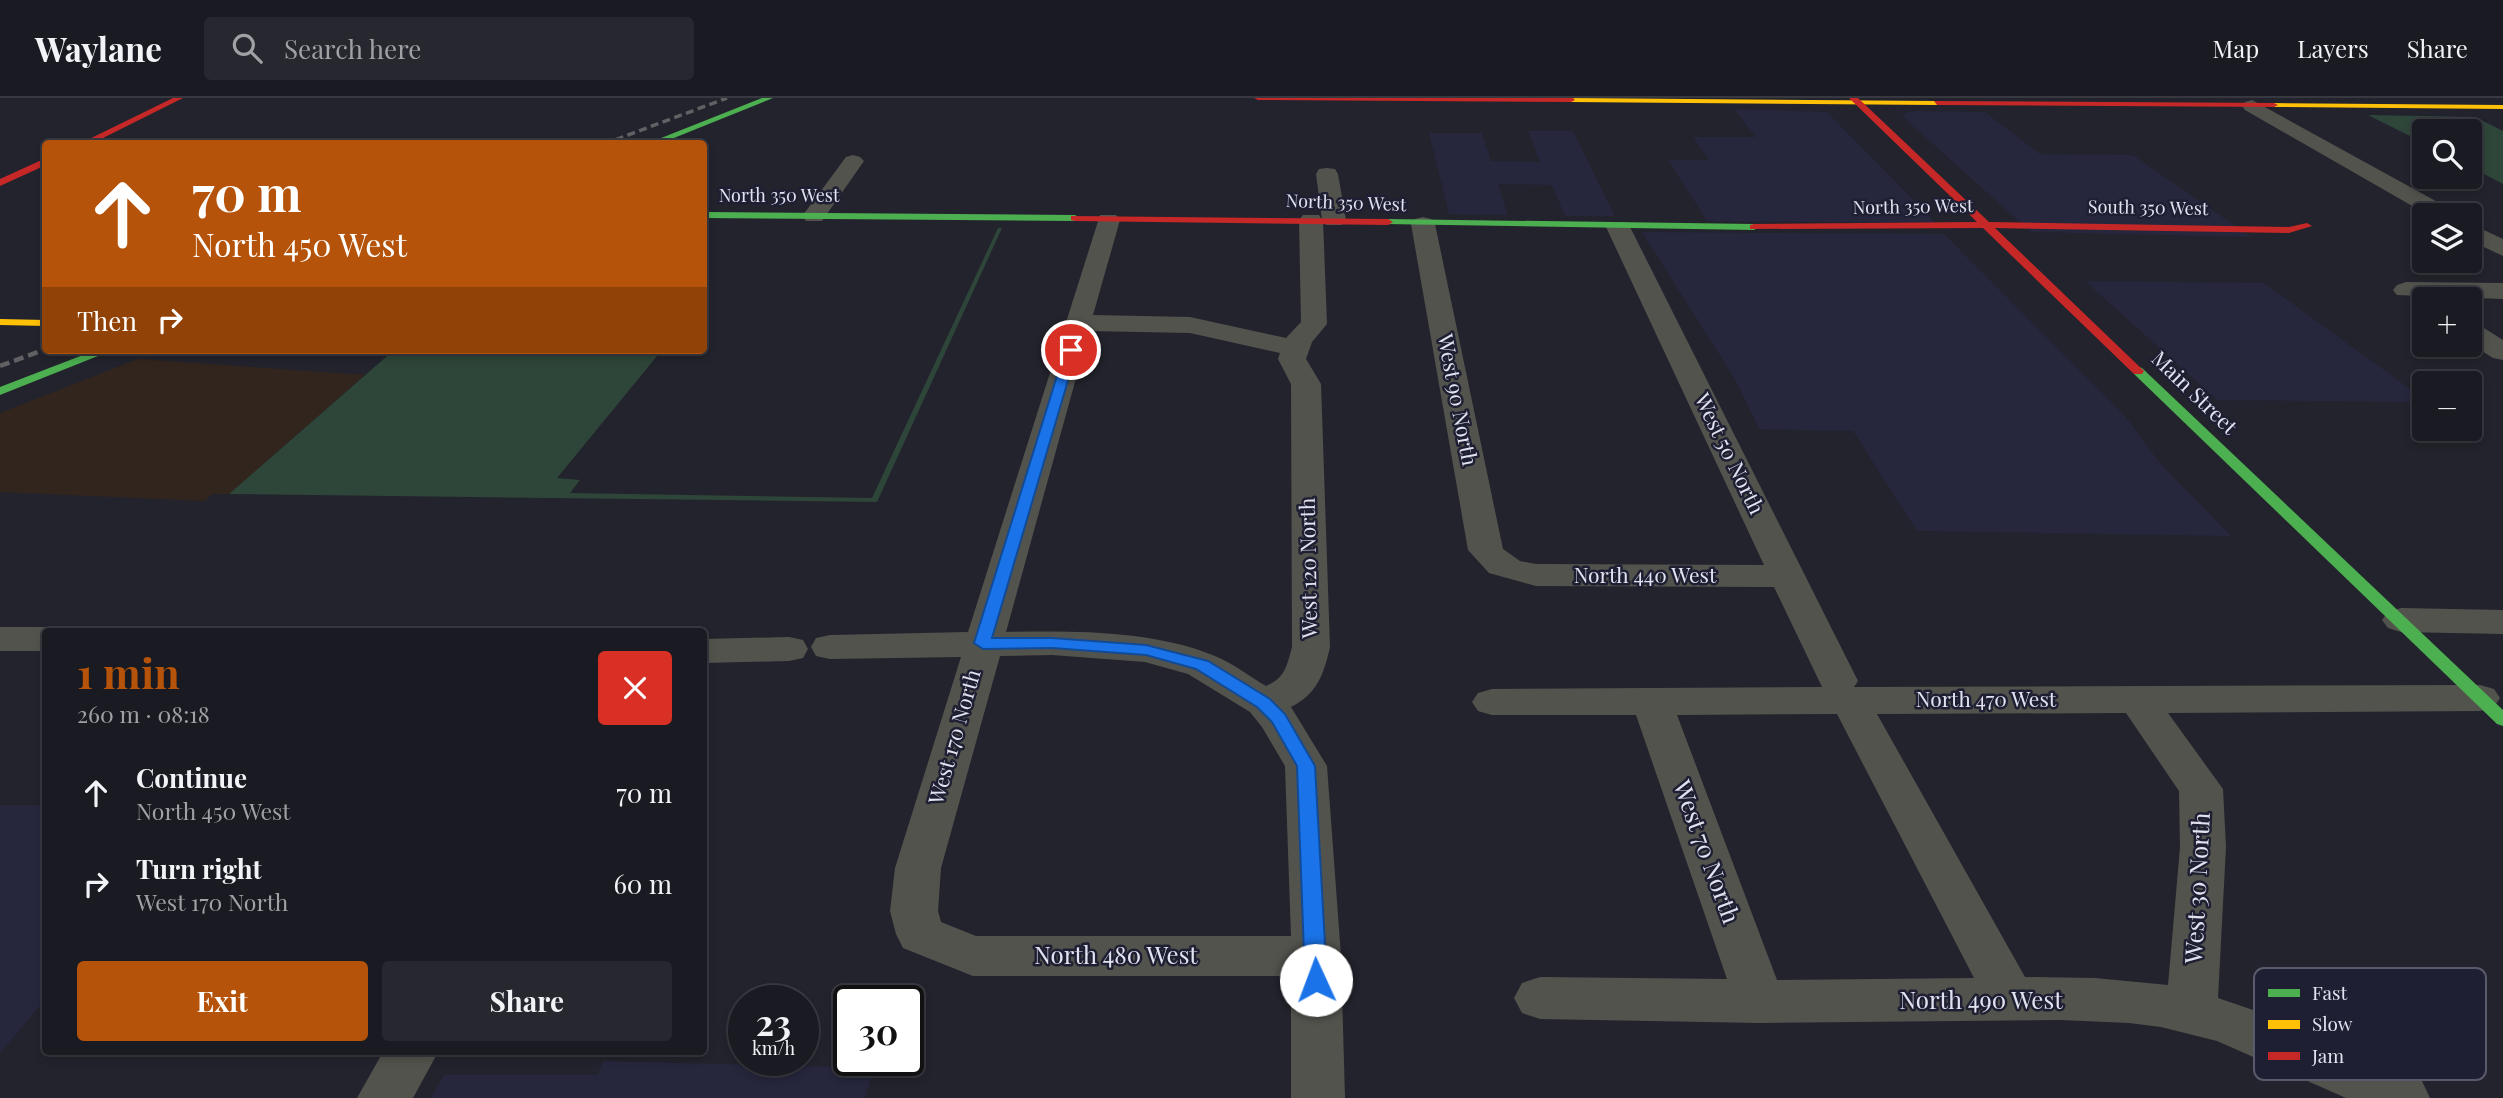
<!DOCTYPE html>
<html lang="en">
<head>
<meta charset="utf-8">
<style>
	:root { --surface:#1a1a22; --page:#27272f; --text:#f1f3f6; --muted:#9fa1a5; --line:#383840; --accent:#b45309 }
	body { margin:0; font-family:"Playfair Display",serif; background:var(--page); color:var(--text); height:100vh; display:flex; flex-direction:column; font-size:26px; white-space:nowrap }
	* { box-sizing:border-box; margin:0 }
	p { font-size:23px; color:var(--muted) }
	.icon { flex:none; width:38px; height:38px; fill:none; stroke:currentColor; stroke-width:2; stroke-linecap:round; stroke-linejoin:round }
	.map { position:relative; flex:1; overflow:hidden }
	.panel { position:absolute; left:42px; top:530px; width:665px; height:427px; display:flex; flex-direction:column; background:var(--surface); border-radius:7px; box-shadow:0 4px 10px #0003,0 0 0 2px var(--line) }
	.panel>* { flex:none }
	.guide { position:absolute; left:42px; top:42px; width:665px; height:214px; border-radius:7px; box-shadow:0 4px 10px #0003,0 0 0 2px var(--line); background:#b45309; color:#fff; overflow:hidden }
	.controls { position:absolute; left:2412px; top:21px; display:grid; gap:14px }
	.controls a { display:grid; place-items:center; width:70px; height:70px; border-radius:7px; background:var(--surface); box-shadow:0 4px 10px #0003,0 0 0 2px var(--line); font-size:35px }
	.speed { position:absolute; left:728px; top:887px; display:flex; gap:14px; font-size:35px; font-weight:700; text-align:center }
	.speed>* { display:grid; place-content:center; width:91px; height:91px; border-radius:50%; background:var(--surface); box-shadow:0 4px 10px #0003,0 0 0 2px var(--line); line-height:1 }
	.speed small { font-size:18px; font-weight:400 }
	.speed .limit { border:4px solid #111; border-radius:10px; background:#fff; color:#111 }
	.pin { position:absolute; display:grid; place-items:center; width:60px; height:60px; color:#fff; margin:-30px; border:4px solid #fff; border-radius:50%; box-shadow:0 2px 7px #0007 }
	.me { position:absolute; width:77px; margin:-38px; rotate:358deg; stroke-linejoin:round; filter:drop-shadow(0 0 5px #0008) }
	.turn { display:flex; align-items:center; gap:24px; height:147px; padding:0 35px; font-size:32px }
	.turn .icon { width:91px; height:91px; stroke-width:2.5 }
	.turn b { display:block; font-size:49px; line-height:60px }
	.then { display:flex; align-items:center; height:66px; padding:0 35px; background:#0003; gap:14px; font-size:26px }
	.round { display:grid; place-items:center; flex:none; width:74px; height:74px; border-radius:7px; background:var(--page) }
	.headline { display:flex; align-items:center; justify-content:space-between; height:119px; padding:0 35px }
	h1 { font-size:42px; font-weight:700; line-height:52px; color:var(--accent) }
	.cta { display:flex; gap:14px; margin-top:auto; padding:14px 35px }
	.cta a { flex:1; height:80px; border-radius:7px; background:var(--accent); color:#fff; font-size:28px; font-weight:700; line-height:80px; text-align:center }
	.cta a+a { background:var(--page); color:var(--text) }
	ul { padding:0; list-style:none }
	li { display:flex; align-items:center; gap:21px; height:91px; padding:0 35px }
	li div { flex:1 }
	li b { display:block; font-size:26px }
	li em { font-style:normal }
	header { display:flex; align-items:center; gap:42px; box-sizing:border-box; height:98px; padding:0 35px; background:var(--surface); border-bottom:2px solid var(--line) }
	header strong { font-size:33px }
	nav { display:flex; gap:38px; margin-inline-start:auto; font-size:24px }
	.search { width:490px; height:63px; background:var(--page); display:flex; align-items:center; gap:18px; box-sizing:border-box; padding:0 24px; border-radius:7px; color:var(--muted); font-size:26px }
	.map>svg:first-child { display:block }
</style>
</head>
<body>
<header>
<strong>Waylane</strong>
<div class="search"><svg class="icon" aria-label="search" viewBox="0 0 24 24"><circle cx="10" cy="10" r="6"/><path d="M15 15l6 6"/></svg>Search here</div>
<nav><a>Map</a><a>Layers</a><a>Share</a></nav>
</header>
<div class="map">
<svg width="2503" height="1000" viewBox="0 0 2503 1000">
	<rect width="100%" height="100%" fill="#23232d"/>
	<!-- built -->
	<g fill="#26263d">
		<path d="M1734,11L1827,14L1936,125L1707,123L1668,62H1709L1693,39H1756Z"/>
		<path d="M1917,13L1985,14L2040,56L2133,57L2251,139L2031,134L1904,20L1903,17L1908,14Z"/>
		<path d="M1528,33H1573L1615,118H1565L1552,87L1498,86L1508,117L1449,116L1429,35H1482L1491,63L1540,64Z"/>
		<path d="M1642,134L1944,136L2125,318L2159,364L2231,438L1917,433L1853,333L1759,331L1736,283Z"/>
		<path d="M2085,183L2264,185L2424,301V304L2217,302Z"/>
		<path d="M0,707H46L45,902L0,955Z"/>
		<path d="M603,963L874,970L865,1000H431L444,977H598Z"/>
	</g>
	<!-- industrial -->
	<path fill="#32251d" d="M138,261L365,277L229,396H212L205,403L0,394V315Z"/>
	<!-- green -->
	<g fill="#2e4639">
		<path d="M2368,17L2475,19L2503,33V86L2469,68V33H2424V45Z"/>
		<path d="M998,130H1002L877,404L229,396L394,252H662L557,380L580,382L570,395L872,400Z"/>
	</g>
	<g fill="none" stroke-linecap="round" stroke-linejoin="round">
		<!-- street -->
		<g fill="#53534e" fill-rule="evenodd">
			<path d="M2252,2L2452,112L2456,117H2428L2245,12L2242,8L2245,4Z"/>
			<path d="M853,57L860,59L864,63L822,123H806L802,118L806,113L846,59Z"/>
			<path d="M1327,70L1335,71L1338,76L1346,122L1342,127H1326L1323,122L1327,226L1312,244L1306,261L1321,286L1330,549C1324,576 1317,596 1291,609L1327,668L1341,858L1345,1000H1291V878H973L903,850L896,836L890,813L895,770L961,559L830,561L816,558L811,549L816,540L830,537L968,534L1100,117H1116L1120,122L1093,217L1190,219L1286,240L1301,224L1299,122L1303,117H1319L1322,122L1316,76L1319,71ZM1089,233L1190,235L1280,255L1278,261L1291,286L1292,549C1287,568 1285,580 1266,588C1250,579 1233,565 1215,558C1151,532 1074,533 1006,534ZM1052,557L1145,564L1188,576L1250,614L1262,629L1285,668L1291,838H976L941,824L938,813L941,770L1000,558Z"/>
			<path d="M1423,119L1431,121L1435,126L1503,451L1520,463L1536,466L1764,467L1606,129L1610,124H1626L1630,129L1858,583L1854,589L2480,587L2494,591L2500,600L2494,609L2480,613L2168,615L2223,691L2226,749L2218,900L2291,925L2422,983L2430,1000H2346L2217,943L2161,929L2129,925L2061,922L1760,925L1540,921L1522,915L1514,900L1522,885L1540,879L1727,881L1636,617H1492L1478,613L1472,604L1478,595L1492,591L1822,589L1774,489L1536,488L1489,475L1468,452L1411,126L1415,121ZM2126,615L2179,693L2180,749L2168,887L2095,880L2025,879L1877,616ZM1837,616L1974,880L1777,882L1677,617Z"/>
			<path d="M2469,125L2503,141V158L2469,142Z"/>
			<path d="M2406,184L2503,185V201L2397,197L2393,192L2397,187Z"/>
			<path d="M2469,225L2479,227L2503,242V262L2493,260L2469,245Z"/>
			<path d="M2401,510L2503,512V536L2401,534L2388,530L2382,522L2388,514Z"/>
			<path d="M0,529H46L60,534H46V553H0Z"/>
			<path d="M789,539L803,542L808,551L803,560L789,563L704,565V541Z"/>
			<path d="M383,954H438L413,1000H357Z"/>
		</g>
		<!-- fast -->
		<g fill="#4caf50" fill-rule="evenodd">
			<path d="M762,0H773L659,46H646Z"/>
			<path d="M704,114L1075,117L1080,120L1075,123L704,120Z"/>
			<path d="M1388,121L1754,126L1759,129L1754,132L1384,126L1383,124Z"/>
			<path d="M96,252H113L0,297V289Z"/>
			<path d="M2138,269L2142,270L2503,612V628L2497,626L2134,276V270Z"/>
		</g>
		<!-- slow -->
		<g fill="#ffc107" fill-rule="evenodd">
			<path d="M1569,0L1937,3L1941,5L1937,7L1571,4L1567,2Z"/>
			<path d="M2271,5L2503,7V11L2274,9H2271Z"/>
			<path d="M0,221L46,222V228L0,227Z"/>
		</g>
		<!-- jam -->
		<g fill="#c62828" fill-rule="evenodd">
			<path d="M173,0H183L91,46H79Z"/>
			<path d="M1254,0H1573L1575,2L1571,4L1258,2Z"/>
			<path d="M1849,0H1858L1989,124L2289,129L2307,125L2312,128L2289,135L1995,130L2144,273L2142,276H2134L1983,130L1750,131V127L1754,126L1977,124Z"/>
			<path d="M1934,3L2274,5L2278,7L2274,9L1937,7Z"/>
			<path d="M46,60V67L0,88V81Z"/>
			<path d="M1071,118L1388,121L1393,124L1388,127L1075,123L1071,122Z"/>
		</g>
		<!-- rail-far1 -->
		<path stroke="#616163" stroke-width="3.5" stroke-dasharray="8 4.5" stroke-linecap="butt" d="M604,46L727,0"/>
		<!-- rail -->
		<path stroke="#616163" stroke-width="4.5" stroke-dasharray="10 5" stroke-linecap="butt" d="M0,268L46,251"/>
	</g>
	<!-- route -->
	<path fill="#1a73e8" stroke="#114b97" stroke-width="2" d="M1071,248L1077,252L992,540H1052L1146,547L1208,563L1270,601L1285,616L1315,668L1327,882L1324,888L1316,891L1308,888L1305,882L1297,668L1272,624L1257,609L1196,571L1146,557L1052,550L983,551L974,545L1065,252Z"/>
	<g text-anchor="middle" stroke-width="5" stroke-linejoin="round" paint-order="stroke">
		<!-- far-street labels -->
		<g font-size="18" fill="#e2e3f0" stroke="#1e1f32">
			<text x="779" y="104">North 350 West</text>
			<text transform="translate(1346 105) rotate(2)" y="6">North 350 West</text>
			<text transform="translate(1913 109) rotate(-1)" y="6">North 350 West</text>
			<text transform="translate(2148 110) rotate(1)" y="6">South 350 West</text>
		</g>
		<!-- street labels -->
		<g font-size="21" fill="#e2e3f0" stroke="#1e1f32">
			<text transform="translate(2194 295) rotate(44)" y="7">Main Street</text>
			<text transform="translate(1457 302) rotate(79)" y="7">West 90 North</text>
			<text transform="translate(1729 356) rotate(64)" y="7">West 50 North</text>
			<text transform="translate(1309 470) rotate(-91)" y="7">West 120 North</text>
			<text x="1645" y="485">North 440 West</text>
			<text x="1986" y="609">North 470 West</text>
			<text transform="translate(955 639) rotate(-74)" y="7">West 170 North</text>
		</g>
		<!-- near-street labels -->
		<g font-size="24" fill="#e2e3f0" stroke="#1e1f32">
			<text transform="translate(1706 754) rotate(70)" y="8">West 70 North</text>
			<text transform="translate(2198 790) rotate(-87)" y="8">West 30 North</text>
			<text x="1116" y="866">North 480 West</text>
			<text x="1981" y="911">North 490 West</text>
		</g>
	</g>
	<!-- legend -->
	<rect x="2254" y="870" width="232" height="112" rx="10" fill="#1e1f32" stroke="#595a6b" stroke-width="2"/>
	<rect x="2268" y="891" width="32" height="8" fill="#4caf50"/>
	<rect x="2268" y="922" width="32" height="9" fill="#ffc107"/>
	<rect x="2268" y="954" width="32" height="8" fill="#c62828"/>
	<g font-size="19" fill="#e2e3f0">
		<text x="2312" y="902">Fast</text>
		<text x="2312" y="933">Slow</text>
		<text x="2312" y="965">Jam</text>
	</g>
</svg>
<div class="controls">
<a><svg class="icon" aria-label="search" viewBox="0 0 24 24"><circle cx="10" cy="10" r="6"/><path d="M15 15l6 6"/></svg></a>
<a><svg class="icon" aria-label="layers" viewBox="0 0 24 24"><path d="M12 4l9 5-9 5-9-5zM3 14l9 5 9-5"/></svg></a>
<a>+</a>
<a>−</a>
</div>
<div class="speed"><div>23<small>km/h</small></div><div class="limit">30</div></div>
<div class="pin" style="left:1071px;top:252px;background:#d93025"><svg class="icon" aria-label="arrive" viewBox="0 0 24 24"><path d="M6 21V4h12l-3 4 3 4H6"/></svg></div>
<svg class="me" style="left:1316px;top:882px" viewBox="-20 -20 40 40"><circle r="19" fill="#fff"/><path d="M0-13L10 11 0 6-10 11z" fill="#1a73e8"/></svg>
<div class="guide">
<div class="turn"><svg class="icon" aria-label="ahead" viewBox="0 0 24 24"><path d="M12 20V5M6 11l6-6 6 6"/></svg><div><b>70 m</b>North 450 West</div></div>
<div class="then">Then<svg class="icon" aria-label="right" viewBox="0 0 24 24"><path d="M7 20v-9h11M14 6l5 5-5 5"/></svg></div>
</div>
<section class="panel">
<div class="headline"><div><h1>1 min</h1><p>260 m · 08:18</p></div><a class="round" style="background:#d93025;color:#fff"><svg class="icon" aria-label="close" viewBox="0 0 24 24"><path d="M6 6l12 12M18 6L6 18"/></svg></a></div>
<ul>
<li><svg class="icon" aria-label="ahead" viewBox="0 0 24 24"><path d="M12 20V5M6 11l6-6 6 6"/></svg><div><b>Continue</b><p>North 450 West</p></div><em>70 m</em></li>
<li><svg class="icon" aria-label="right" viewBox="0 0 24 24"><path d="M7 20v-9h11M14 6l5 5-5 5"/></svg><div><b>Turn right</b><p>West 170 North</p></div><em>60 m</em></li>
</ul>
<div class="cta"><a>Exit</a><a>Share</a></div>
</section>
</div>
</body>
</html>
